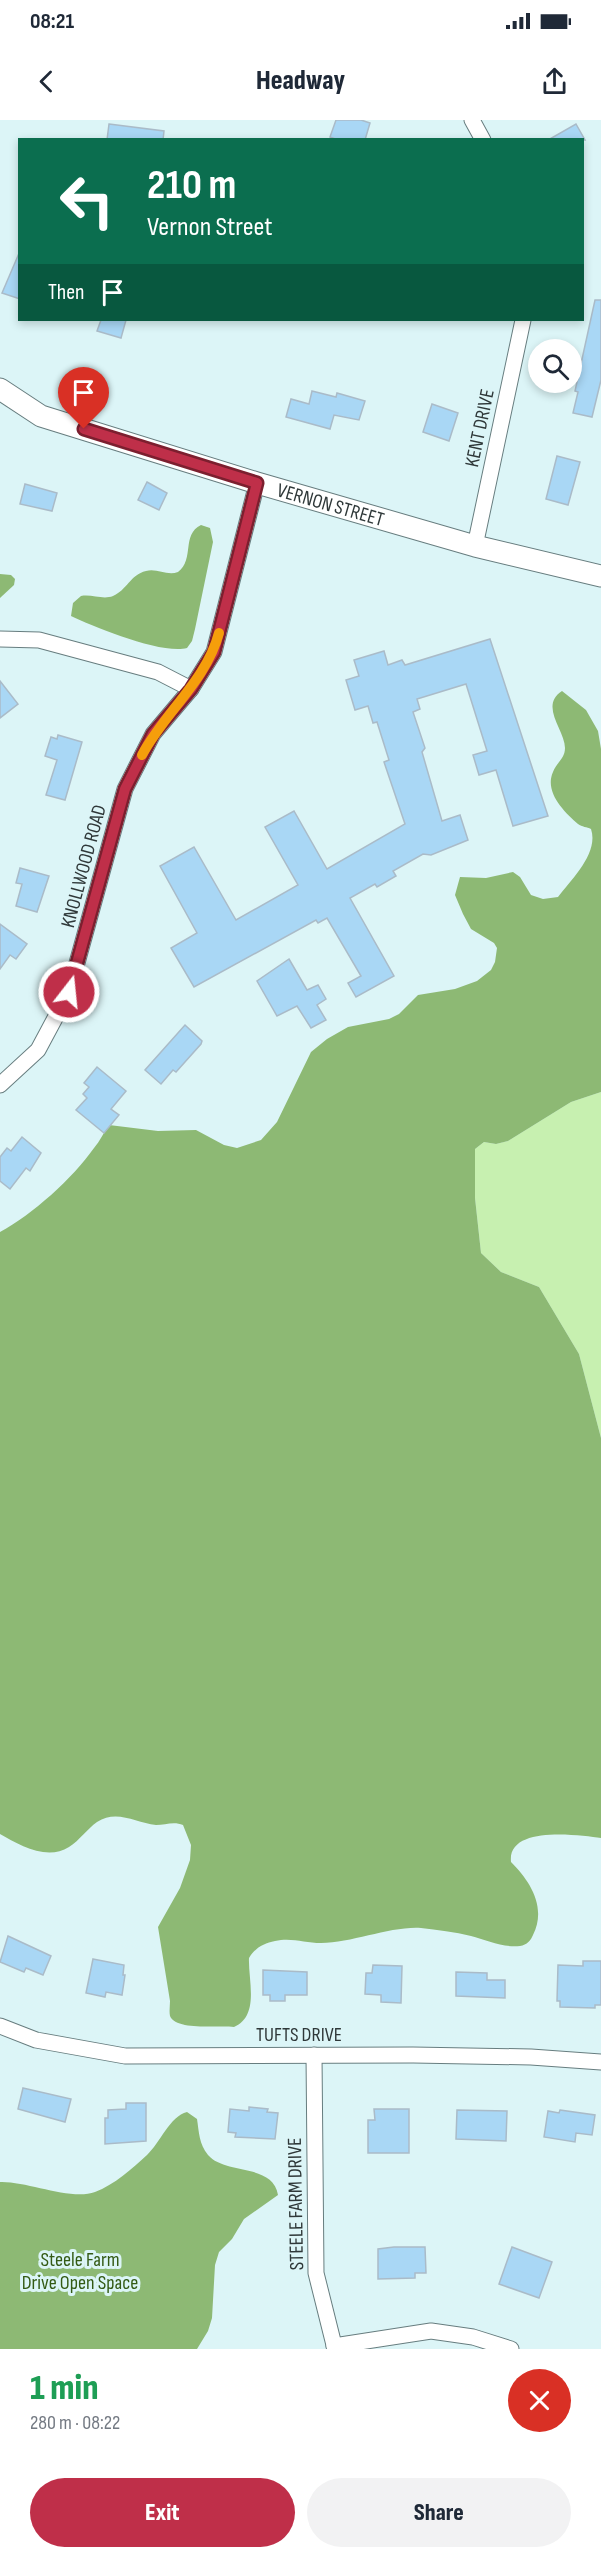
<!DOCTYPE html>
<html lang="en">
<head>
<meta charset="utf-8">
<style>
	:root { --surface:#fff; --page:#f2f2f3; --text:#1f2937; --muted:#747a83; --accent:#bf2f49 }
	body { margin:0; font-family:"Sofia Sans Condensed",sans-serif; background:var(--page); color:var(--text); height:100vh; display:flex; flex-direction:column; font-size:22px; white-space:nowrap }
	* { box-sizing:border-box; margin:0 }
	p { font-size:20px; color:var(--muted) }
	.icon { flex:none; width:33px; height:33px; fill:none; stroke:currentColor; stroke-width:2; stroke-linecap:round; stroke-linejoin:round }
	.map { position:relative; height:2229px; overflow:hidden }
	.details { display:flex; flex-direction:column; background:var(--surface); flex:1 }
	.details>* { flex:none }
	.guide { position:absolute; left:18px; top:18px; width:566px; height:183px; border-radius:0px; box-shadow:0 3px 9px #0003; background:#0b6e4f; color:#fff; overflow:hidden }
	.tools { position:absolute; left:528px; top:219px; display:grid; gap:12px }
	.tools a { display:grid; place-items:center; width:54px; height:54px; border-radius:50%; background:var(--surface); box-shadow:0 3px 9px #0003; font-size:30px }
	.pin { position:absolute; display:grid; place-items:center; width:51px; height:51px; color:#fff; margin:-62px -26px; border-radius:50% 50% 50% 0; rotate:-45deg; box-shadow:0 0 6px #0007 }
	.pin .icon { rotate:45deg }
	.me { position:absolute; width:66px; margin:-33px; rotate:16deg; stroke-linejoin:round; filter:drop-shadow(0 0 4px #0008) }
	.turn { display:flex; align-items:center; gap:21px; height:126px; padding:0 30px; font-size:27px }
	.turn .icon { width:78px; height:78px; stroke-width:2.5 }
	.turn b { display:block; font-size:42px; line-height:51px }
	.then { display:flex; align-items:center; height:57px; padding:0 30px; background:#0003; gap:12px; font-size:22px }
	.round { display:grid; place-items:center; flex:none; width:63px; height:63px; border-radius:32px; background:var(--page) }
	.overview { display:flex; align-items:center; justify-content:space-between; height:102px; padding:0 30px }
	h1 { font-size:36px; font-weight:800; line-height:45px; color:#1e9e55 }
	.cta { display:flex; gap:12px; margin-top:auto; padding:12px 30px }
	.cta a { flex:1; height:69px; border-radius:36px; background:var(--accent); color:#fff; font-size:24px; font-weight:800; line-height:69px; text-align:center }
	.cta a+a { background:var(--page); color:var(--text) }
	.status { display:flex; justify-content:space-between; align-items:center; height:42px; padding:0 30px; background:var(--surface); direction:ltr }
	.status svg { height:16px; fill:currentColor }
	header { display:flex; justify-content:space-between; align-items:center; height:78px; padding:0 30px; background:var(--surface); font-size:27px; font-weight:800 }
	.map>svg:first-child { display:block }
</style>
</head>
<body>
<div class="status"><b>08:21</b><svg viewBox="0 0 49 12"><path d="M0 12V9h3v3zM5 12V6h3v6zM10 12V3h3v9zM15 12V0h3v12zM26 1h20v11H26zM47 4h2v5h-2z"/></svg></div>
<header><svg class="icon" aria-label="back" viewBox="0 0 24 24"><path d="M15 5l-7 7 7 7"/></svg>Headway<svg class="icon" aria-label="share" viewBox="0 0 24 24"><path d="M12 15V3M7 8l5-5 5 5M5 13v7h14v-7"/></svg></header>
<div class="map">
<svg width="601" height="2229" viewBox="0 0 601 2229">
	<rect width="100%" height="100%" fill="#dcf5f7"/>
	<!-- green -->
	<path fill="#c7f0b0" d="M601,972V1318L579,1234L539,1167L501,1152L481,1133L475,1078V1029L484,1022L496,1024L508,1021L571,982Z"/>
	<!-- forest -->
	<g fill="#8db974">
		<path d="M201,405L210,408L213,422L195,509L192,521L187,528C163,535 94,507 71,496L73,483L81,476C92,474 103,480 113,476C127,470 130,455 146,451C157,448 167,456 178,452C195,439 181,415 201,405Z"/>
		<path d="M0,454L11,455L15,459L14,465L0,478Z"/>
		<path d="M562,571L586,590L598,611L601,629V972L571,982L508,1021L496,1024L484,1022L475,1029V1078L481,1133L501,1152L539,1167L579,1234L601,1318V1718C579,1715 507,1705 511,1742C530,1761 547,1787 533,1815C531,1820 527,1825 520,1826C504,1828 486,1820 471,1816C455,1812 437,1810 421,1808C391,1806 352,1823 321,1823C305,1823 291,1817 275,1821C264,1823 255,1828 249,1838C248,1860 260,1896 234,1907C219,1905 176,1911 170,1896C169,1891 170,1886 170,1881L158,1807L180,1768L190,1740L191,1725L183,1705C174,1701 165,1705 156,1705C136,1703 117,1689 97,1702C87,1709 80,1720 69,1727C47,1741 19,1725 0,1714V1112C33,1094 72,1059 94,1028C100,1021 104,1012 109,1005L158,1011L196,1010L224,1025L237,1028L261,1020L277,1002L311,932L327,919L348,907L389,899L399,894L418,875L455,869L477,861L491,850L495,842L497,828L494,823L471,809L463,794L455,775L460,757L486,758L513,752L520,757L531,775L543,779L558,777C572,759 599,733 591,709C587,707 582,707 578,704C564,692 544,672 553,652C556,643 565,639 565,628C565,610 539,586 562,571Z"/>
		<path d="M187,1992L197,1999C199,2012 199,2024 208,2035C225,2055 273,2043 278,2075L244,2099L232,2119L219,2132L215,2145L212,2198L208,2211L197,2229H0V2062C27,2061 71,2081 95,2072C114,2065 133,2048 147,2035C160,2023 170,1996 187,1992Z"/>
	</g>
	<!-- building -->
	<g fill="#a9d7f5" stroke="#aabbc8" stroke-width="1.5">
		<path d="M336,0H361L370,3L365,20H338L330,17Z"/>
		<path d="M109,4L164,11L163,20H107Z"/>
		<path d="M576,4L585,20H548Z"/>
		<path d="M20,131V179L2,173Z"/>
		<path d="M595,180H601V260L592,297L573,293L578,272L575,271Z"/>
		<path d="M101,200H126L121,218L97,211Z"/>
		<path d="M312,271L336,277L337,273L365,281L359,300L334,295L330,309L286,297L291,279L309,284Z"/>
		<path d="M432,284L458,293L449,321L423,312Z"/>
		<path d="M557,336L580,342L568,385L546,379Z"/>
		<path d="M147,362L167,373L159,390L138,380Z"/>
		<path d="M25,364L57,373L52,391L20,384Z"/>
		<path d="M490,519L548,696L513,706L496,650L479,655L473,635L487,631L466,564L417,579L420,589L413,592L425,628L422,632L442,701L460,695L468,720L431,735L423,734L393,751L396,756L377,767L375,764L350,778L394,856L356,877L348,863L361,856L327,798L318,803L316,800L194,867L171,828L197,813L160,746L194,727L236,800L298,765L265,707L294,691L327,749L405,704L384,642L389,640L377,602L373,603L368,586L355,590L346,560L359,556L354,540L384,531L388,545L402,540L405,545Z"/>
		<path d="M0,561L18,584L0,598Z"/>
		<path d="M58,615L82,622L65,680L46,675L57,640L45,636L51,617L57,619Z"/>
		<path d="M20,748L49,756L37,792L16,786L22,764L16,763Z"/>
		<path d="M0,804L27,824L16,839L10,835L0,849Z"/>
		<path d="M289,839L307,870L318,865L326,879L317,885L326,900L311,908L297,886L277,896L257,861Z"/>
		<path d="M185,905L202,921L201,924L176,952L173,950L161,964L145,950Z"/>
		<path d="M97,947L126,971L111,989L119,995L104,1013L76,990L87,978L83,974L89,967L84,963Z"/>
		<path d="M22,1017L41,1033L30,1051L26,1048L10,1069L0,1061V1037L7,1028L11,1031Z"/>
		<path d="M8,1816L51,1836L43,1855L26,1848L24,1852L0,1842Z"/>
		<path d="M93,1839L124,1845L123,1855H125L122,1875L106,1872L105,1877L86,1873Z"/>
		<path d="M583,1841H601V1885H595V1888L560,1887V1881H557L558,1845L583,1846Z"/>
		<path d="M373,1845L402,1846L401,1883L381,1882V1875L365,1874L366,1853H372Z"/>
		<path d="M263,1850L307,1852V1875H285V1881H270V1875H263Z"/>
		<path d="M456,1852L487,1853V1860H505V1878L456,1876Z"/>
		<path d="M23,1968L71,1979L65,2002L18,1989Z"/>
		<path d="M126,1983H146V2021L105,2024V1998H108V1990L126,1989Z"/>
		<path d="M249,1987L268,1989L267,1992L278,1993L275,2019L235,2017L236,2013L228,2012L230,1989L249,1991Z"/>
		<path d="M374,1989H409V2033H368V2000H375Z"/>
		<path d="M457,1990L507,1991L506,2021L456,2019Z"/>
		<path d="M560,1990L595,1995L592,2015L576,2013L575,2022L544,2017L548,1991L559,1993Z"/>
		<path d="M394,2127H425L426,2153H415V2158L378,2159V2129Z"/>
		<path d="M512,2127L552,2142L539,2178L499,2164Z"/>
	</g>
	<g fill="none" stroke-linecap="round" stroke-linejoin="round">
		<defs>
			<g id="street">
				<path d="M472,0L483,20"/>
				<path d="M475,426L523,200"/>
				<path d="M0,519L39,520L158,552L191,569"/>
				<path d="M0,965L38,930L69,872L125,669L153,614L191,569L214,532L257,363"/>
				<path d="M0,1906L36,1920L125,1936L413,1935L531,1937L601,1942"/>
				<path d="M314,1935L316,2153L335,2229"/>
				<path d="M334,2226L431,2211L473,2217L511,2229"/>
			</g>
			<g id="secondary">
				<path id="s1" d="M0,269L41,296L257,363L475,426L601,456"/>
			</g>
		</defs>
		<!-- street casing -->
		<use href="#street" stroke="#677d7f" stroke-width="17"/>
		<!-- secondary casing -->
		<use href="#secondary" stroke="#677d7f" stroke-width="23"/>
		<!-- street -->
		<use href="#street" stroke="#fff" stroke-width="15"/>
		<!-- secondary -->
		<use href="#secondary" stroke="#fff" stroke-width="21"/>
	</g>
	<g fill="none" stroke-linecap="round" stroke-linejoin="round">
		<defs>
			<path id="route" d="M69,872L125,669L153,614L191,569L214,532L257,363L84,309"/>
		</defs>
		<!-- route casing -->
		<use href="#route" stroke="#7c1f2f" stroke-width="15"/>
		<!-- route -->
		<use href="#route" stroke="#bf2f49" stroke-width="10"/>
		<!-- slow -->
		<path stroke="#f59e0b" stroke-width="10" d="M142,635C165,592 206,561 219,513"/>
	</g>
	<g text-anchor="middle" stroke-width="6" stroke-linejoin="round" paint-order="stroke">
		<!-- street labels -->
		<g font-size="20" fill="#2f3839" stroke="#dcf5f7">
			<text transform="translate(479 308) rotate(-78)" y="7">KENT DRIVE</text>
			<text dy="7" stroke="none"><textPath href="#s1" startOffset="352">VERNON STREET</textPath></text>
			<text transform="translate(83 746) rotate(-75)" y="7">KNOLLWOOD ROAD</text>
			<text x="299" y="1921">TUFTS DRIVE</text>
			<text transform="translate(295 2084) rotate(-91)" y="7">STEELE FARM DRIVE</text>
		</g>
		<!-- park labels -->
		<g font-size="20" fill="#335a14" stroke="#dcf5f7">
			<text x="80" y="2146">Steele Farm<tspan x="80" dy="23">Drive Open Space</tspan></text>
		</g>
	</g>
</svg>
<div class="tools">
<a><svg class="icon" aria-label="search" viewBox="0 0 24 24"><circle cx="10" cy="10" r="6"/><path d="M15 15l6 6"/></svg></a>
</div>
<div class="pin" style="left:84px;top:309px;background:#d93025"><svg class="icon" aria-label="arrive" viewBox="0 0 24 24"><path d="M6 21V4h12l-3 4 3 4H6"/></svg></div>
<svg class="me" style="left:69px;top:872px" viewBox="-20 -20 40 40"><circle r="17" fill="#bf2f49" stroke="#fff" stroke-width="3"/><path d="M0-11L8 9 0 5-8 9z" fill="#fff"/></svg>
<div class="guide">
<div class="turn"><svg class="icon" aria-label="left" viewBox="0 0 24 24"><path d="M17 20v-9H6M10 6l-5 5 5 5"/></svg><div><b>210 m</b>Vernon Street</div></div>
<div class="then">Then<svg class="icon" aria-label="arrive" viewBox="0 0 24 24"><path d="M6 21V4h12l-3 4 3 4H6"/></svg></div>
</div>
</div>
<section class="details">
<div class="overview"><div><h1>1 min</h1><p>280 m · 08:22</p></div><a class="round" style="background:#d93025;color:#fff"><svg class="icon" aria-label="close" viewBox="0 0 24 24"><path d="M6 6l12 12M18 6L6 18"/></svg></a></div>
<div class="cta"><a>Exit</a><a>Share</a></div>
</section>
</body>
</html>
